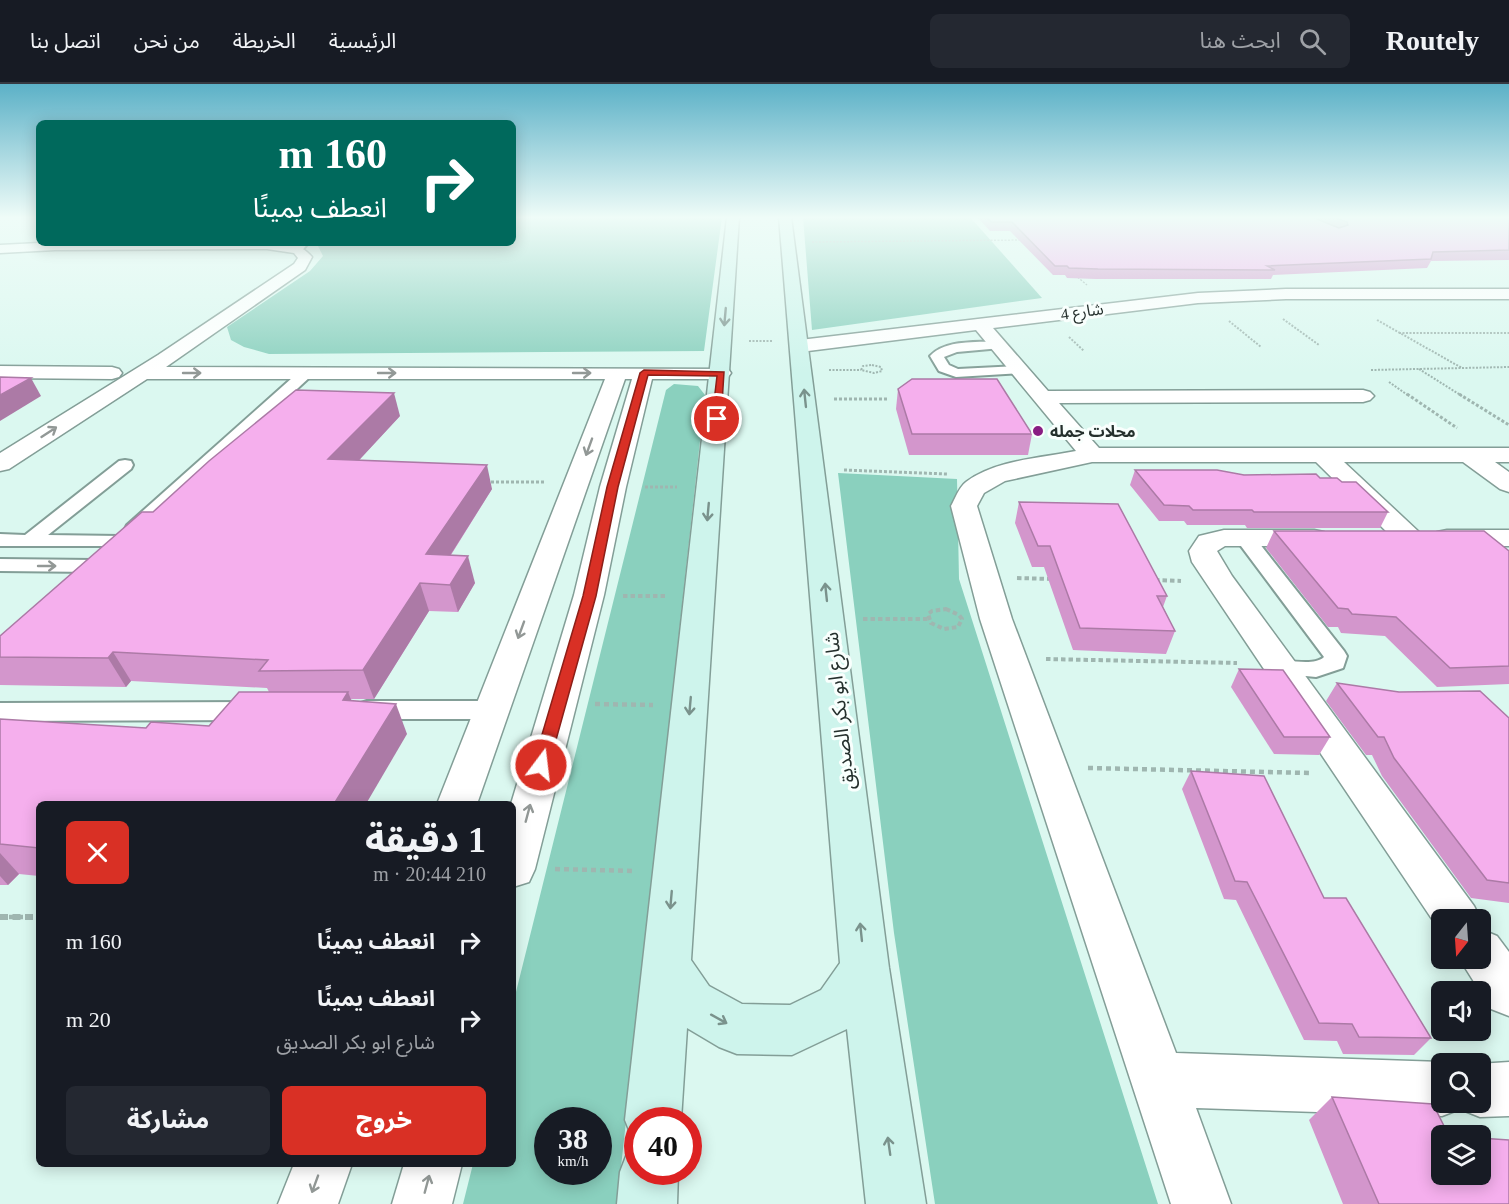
<!DOCTYPE html>
<html lang="ar">
<head>
<meta charset="utf-8">
<style>
	:root { --surface:#171b24; --page:#242831; --text:#f1f3f6; --muted:#9ea1a6; --line:#363941; --accent:#d93025 }
	body { margin:0; font-family:"Times New Roman","Noto Sans Arabic",serif; background:var(--page); color:var(--text); direction:rtl; height:100vh; display:flex; flex-direction:column; font-size:22px; white-space:nowrap }
	* { box-sizing:border-box; margin:0 }
	p { font-size:20px; color:var(--muted) }
	.icon { flex:none; width:33px; height:33px; fill:none; stroke:currentColor; stroke-width:2; stroke-linecap:round; stroke-linejoin:round }
	.map { position:relative; flex:1; overflow:hidden; direction:ltr }
	.drawer { position:absolute; left:36px; top:717px; width:480px; height:366px; display:flex; flex-direction:column; background:var(--surface); border-radius:9px; box-shadow:0 3px 15px #0003; direction:rtl }
	.drawer>* { flex:none }
	.top-card { position:absolute; left:36px; top:36px; width:480px; height:126px; border-radius:9px; box-shadow:0 3px 15px #0003; direction:rtl; background:#00695c; color:#fff; overflow:hidden }
	.needle { width:39px; rotate:197deg }
	.controls { position:absolute; left:1431px; top:825px; display:grid; gap:12px }
	.controls a { display:grid; place-items:center; width:60px; height:60px; border-radius:9px; background:var(--surface); box-shadow:0 3px 15px #0003; font-size:30px }
	.speed { position:absolute; left:534px; top:1023px; display:flex; gap:12px; font-size:30px; font-weight:700; text-align:center }
	.speed>* { display:grid; place-content:center; width:78px; height:78px; border-radius:50%; background:var(--surface); box-shadow:0 3px 15px #0003; line-height:1 }
	.speed small { font-size:15px; font-weight:400 }
	.speed .limit { border:9px solid #d22; background:#fff; color:#111 }
	.pin { position:absolute; display:grid; place-items:center; width:51px; height:51px; color:#fff; margin:-26px; border:3px solid #fff; border-radius:50%; box-shadow:0 2px 6px #0007 }
	.me { position:absolute; width:66px; margin:-33px; rotate:15deg; stroke-linejoin:round; filter:drop-shadow(0 0 4px #0008) }
	.turn { display:flex; align-items:center; gap:21px; height:126px; padding:0 30px; font-size:27px }
	.turn .icon { width:78px; height:78px; stroke-width:2.5 }
	.turn b { display:block; font-size:42px; line-height:51px }
	.round { display:grid; place-items:center; flex:none; width:63px; height:63px; border-radius:9px; background:var(--page) }
	.head { display:flex; align-items:center; justify-content:space-between; height:102px; padding:0 30px }
	h1 { font-size:36px; font-weight:800; line-height:45px }
	.button { display:flex; gap:12px; margin-top:auto; padding:12px 30px }
	.button a { flex:1; height:69px; border-radius:9px; background:var(--accent); color:#fff; font-size:24px; font-weight:800; line-height:69px; text-align:center }
	.button a+a { background:var(--page); color:var(--text) }
	ul { padding:0; list-style:none }
	li { display:flex; align-items:center; gap:18px; height:78px; padding:0 30px }
	li div { flex:1 }
	li b { display:block; font-size:22px }
	li em { font-style:normal }
	header { display:flex; align-items:center; gap:36px; box-sizing:border-box; height:84px; padding:0 30px; background:var(--surface); border-bottom:2px solid var(--line) }
	header strong { font-size:28px }
	nav { display:flex; gap:33px; margin-inline-start:auto; font-size:21px }
	.search { width:420px; height:54px; background:var(--page); display:flex; align-items:center; gap:15px; box-sizing:border-box; padding:0 21px; border-radius:9px; color:var(--muted); font-size:22px }
	.map>svg:first-child { display:block }
</style>
</head>
<body>
<header>
<strong>Routely</strong>
<div class="search"><svg class="icon" aria-label="search" viewBox="0 0 24 24"><circle cx="10" cy="10" r="6"/><path d="M15 15l6 6"/></svg>ابحث هنا</div>
<nav><a>الرئيسية</a><a>الخريطة</a><a>من نحن</a><a>اتصل بنا</a></nav>
</header>
<div class="map">
<svg width="1509" height="1120" viewBox="0 0 1509 1120">
	<rect width="100%" height="100%" fill="#dbf8f0"/>
	<!-- green -->
	<g fill="#8ad0be" fill-rule="evenodd">
		<path d="M513,133H722L704,267L269,270L244,263L231,256L227,243L310,187L323,172L318,162L324,159H513Z"/>
		<path d="M803,133H970L1042,214L812,246Z"/>
		<path d="M674,300L698,302L705,311L617,1120H463L473,1080H513V920L666,306ZM548,1036H598V1088H548Z"/>
		<path d="M838,389L957,395L959,495L1158,1120H935L894,849Z"/>
	</g>
	<g fill="none" stroke-linecap="round" stroke-linejoin="round">
		<defs>
			<g id="service">
				<path d="M298,159H308L301,168L298,169L293,166Z"/>
				<path d="M997,257L1003,261L1001,264L957,268L944,273L949,281L958,285L1019,282L1024,283L1026,286L1024,289L956,293L939,287L930,272C946,255 976,259 997,257Z"/>
				<path d="M306,285L313,289L311,292L141,449H127L125,445L127,441L301,286Z"/>
				<path d="M125,376L131,377L133,381L131,385L48,451L120,452L127,454L130,458L127,462H0V450L25,451L119,377Z"/>
				<path d="M1245,448L1252,450L1344,567L1347,572L1343,584L1316,593L1274,589L1270,584L1274,579C1289,574 1313,583 1324,573L1235,454L1238,450Z"/>
				<path d="M0,475L94,476L101,478L104,482L101,486L94,488L0,487Z"/>
				<path d="M367,617H492L501,620L504,626L501,632L492,635H367L358,632L355,626L358,620Z"/>
				<path d="M253,618L262,621L265,627L262,633L253,636L0,637V619Z"/>
			</g>
			<g id="minor">
				<path d="M1286,205H1509V215H1286L1198,219L993,244L1048,307L1363,306L1370,308L1374,312L1370,316L1363,318L1059,319L1099,364H1509V378H1495L1509,388V408L1500,405L1463,378H1344L1419,448L1423,454L1419,460L1409,462L1399,460L1316,378H1092L1005,397L984,409L977,422L1012,535L1176,969L1442,978L1446,980H1442V1018H1480V980H1478L1509,978V1032L1480,1033L1460,1025L1442,1032L1196,1024L1231,1120H1171L980,535L951,422C955,415 959,403 966,398C995,376 1041,374 1076,367L976,246L800,268L793,266L791,262L793,258L800,256L1198,209Z"/>
				<path d="M0,282L112,283L119,285L122,289L119,293L112,295L0,294Z"/>
				<path d="M1224,446H1314L1324,448L1328,454L1324,460L1314,462H1225L1217,467L1232,492L1474,822L1481,836L1480,837V836H1442V850L1192,478L1189,467L1199,452Z"/>
				<path d="M1447,446H1509V462H1447L1437,460L1433,454L1437,448Z"/>
				<path d="M1480,845L1497,852L1509,868V932L1491,925L1459,874H1480Z"/>
			</g>
			<g id="tertiary">
				<path d="M39,159H280C294,161 303,162 312,173L305,186L166,283L728,285L731,289L728,293L721,295H652L626,403L604,511L535,785L529,798L513,803V720H511L574,511L600,403L632,295H625L477,720H437L605,295H147L9,385L0,387V369L158,271L294,180L298,174L294,169L267,165L55,166L0,169V161Z"/>
				<path d="M294,1080H352L338,1120H278Z"/>
				<path d="M404,1080H462L452,1120H392Z"/>
			</g>
			<g id="secondary">
				<path d="M727,133H739L691,876L709,902L742,920L790,921L821,906L840,879L779,133H791L889,884L926,1120H866L847,945L792,971L737,970L719,963L687,944L681,1036H638V1058L633,1056L625,1036Z"/>
				<path d="M638,1064V1088H678L677,1120H617L620,1088L628,1067Z"/>
			</g>
		</defs>
		<!-- service casing -->
		<use href="#service" stroke="#839e97" stroke-width="4"/>
		<!-- minor casing -->
		<use href="#minor" stroke="#839e97" stroke-width="3"/>
		<!-- tertiary casing -->
		<use href="#tertiary" stroke="#839e97" stroke-width="3"/>
		<!-- secondary casing -->
		<use href="#secondary" stroke="#839e97" stroke-width="3"/>
		<!-- path-far5 -->
		<g stroke="#9fb6b0" stroke-width="1.5" stroke-dasharray="2 1.5" stroke-linecap="butt">
			<path d="M812,158L1024,156"/>
			<path d="M1075,191L1087,201"/>
		</g>
		<!-- path-far4 -->
		<g stroke="#9fb6b0" stroke-width="2" stroke-dasharray="2 1.5" stroke-linecap="butt">
			<path d="M1283,235L1319,261"/>
			<path d="M1377,236L1462,284"/>
			<path d="M1229,237L1261,263"/>
			<path d="M1399,249H1509"/>
			<path d="M1069,253L1084,267"/>
			<path d="M749,257H772"/>
			<path d="M872,281L881,283L882,287L874,289L861,286L863,282Z"/>
			<path d="M1419,285L1462,312"/>
			<path d="M829,286H861"/>
			<path d="M1371,286L1509,283"/>
			<path d="M1389,298L1409,312"/>
		</g>
		<!-- path-far3 -->
		<g stroke="#9fb6b0" stroke-width="3" stroke-dasharray="3 2" stroke-linecap="butt">
			<path d="M1407,310L1457,344"/>
			<path d="M1459,310L1509,341"/>
			<path d="M834,315H887"/>
			<path d="M844,386L947,390"/>
			<path d="M486,398H544"/>
			<path d="M645,403H677"/>
		</g>
		<!-- path-far2 -->
		<g stroke="#9fb6b0" stroke-width="4" stroke-dasharray="4.5 3" stroke-linecap="butt">
			<path d="M1017,494L1052,495"/>
			<path d="M1155,496L1181,497"/>
			<path d="M623,512H666"/>
			<path d="M946,525L959,531L962,535L958,543L944,545L931,539L928,530L932,527Z"/>
			<path d="M863,535H928"/>
			<path d="M1046,575L1237,579"/>
		</g>
		<!-- path-far1 -->
		<g stroke="#9fb6b0" stroke-width="4.5" stroke-dasharray="5 4" stroke-linecap="butt">
			<path d="M595,620L653,621"/>
			<path d="M1088,684L1311,689"/>
			<path d="M555,785L634,787"/>
			<path d="M0,833H39"/>
		</g>
		<!-- path -->
		<path stroke="#9fb6b0" stroke-width="6" stroke-dasharray="8 4.5" stroke-linecap="butt" d="M0,833H39"/>
		<!-- service -->
		<use href="#service" fill="#fff" fill-rule="evenodd"/>
		<!-- minor -->
		<use href="#minor" fill="#fff" fill-rule="evenodd"/>
		<!-- tertiary -->
		<use href="#tertiary" fill="#fff" fill-rule="evenodd"/>
		<!-- secondary -->
		<use href="#secondary" fill="#cef4ec" fill-rule="evenodd"/>
	</g>
	<!-- wall -->
	<g fill="#d396cc">
		<path d="M977,133H1509V176L1431,177L1427,184L1273,191L1271,195H1096L1067,194L1065,191H1053L1010,147H990Z"/>
		<path d="M898,305L1032,350L1028,371H909L896,325Z"/>
		<path d="M400,332L359,376L492,405L451,471L475,499L458,528L429,527L374,615H351L352,617L407,650L39,720V792L19,790L8,801H0V635L146,644L209,642L269,608L267,604L131,597L126,603L0,601V552L153,428Z"/>
		<path d="M1135,386L1320,394L1342,398L1388,428L1380,444H1247L1245,441H1187L1184,437H1159L1130,401Z"/>
		<path d="M1019,418L1167,512L1163,523L1175,547L1166,570L1073,566L1044,483H1032L1015,439Z"/>
		<path d="M1274,447L1509,467V600L1437,603L1385,552L1341,549L1338,543H1328L1266,464Z"/>
		<path d="M1239,585L1330,653L1319,671L1274,670L1231,603Z"/>
		<path d="M1337,599L1509,634V819L1471,814L1382,692L1372,671H1366L1326,617Z"/>
		<path d="M1191,687L1324,814L1431,954L1414,971L1343,970L1337,957L1304,956L1236,816L1224,815L1182,705Z"/>
		<path d="M1332,1013L1442,1090L1509,1120H1343L1309,1036Z"/>
	</g>
	<!-- shaded-wall -->
	<g fill="#ac7aa6">
		<path d="M31,294L41,312L0,337V311Z"/>
		<path d="M394,309L400,332L337,400L328,375Z"/>
		<path d="M487,381L492,405L434,497L426,470Z"/>
		<path d="M468,472L475,499L458,528L450,501Z"/>
		<path d="M420,499L429,527L374,615L363,586Z"/>
		<path d="M113,568L131,597L126,603L108,574Z"/>
		<path d="M348,608L360,638L343,616Z"/>
		<path d="M396,620L407,650L366,720H334Z"/>
		<path d="M0,769L19,790L8,801L0,792Z"/>
	</g>
	<!-- building -->
	<g fill="#f5afed" stroke="#ac7aa6" stroke-width="1.5">
		<path d="M986,133H1312L1339,144L1348,141L1347,138L1334,133H1509V166L1433,168L1431,175L1267,182L1275,186L1098,185L1069,184L1067,182H1055L1012,138H991Z"/>
		<path d="M0,293L31,294L0,311Z"/>
		<path d="M912,295H997L1032,350H912L898,305Z"/>
		<path d="M296,306L394,309L328,375L487,381L426,470L468,472L450,501L420,499L363,586L259,587L268,576L113,568L108,574L0,573V552L142,428H153L209,377Z"/>
		<path d="M1135,386H1217L1244,391L1316,390L1320,394H1337L1342,398H1356L1388,428H1254L1252,426H1193L1189,422L1164,421Z"/>
		<path d="M1019,418L1118,420L1167,512H1157L1175,547L1080,544L1050,462H1038Z"/>
		<path d="M1274,447H1484L1509,467V582L1450,584L1396,533L1352,530L1348,525L1338,524Z"/>
		<path d="M1239,585L1283,586L1330,653H1284Z"/>
		<path d="M1337,599L1399,608L1480,607L1509,634V799L1487,796L1394,674L1384,653H1378Z"/>
		<path d="M239,608H348L343,616L396,620L334,720H39V764L0,760V635L146,644L151,638L209,642Z"/>
		<path d="M1191,687L1264,692L1324,814H1346L1431,954L1359,953L1352,940L1319,939L1247,798L1235,797Z"/>
		<path d="M1332,1013L1433,1020L1449,1052H1442V1090H1480V1054L1509,1056V1120H1379Z"/>
	</g>
	<!-- one-way arrows -->
	<defs><path id="oneway-shaft" d="M-6 0H5M1.5-3L5.5 0L1.5 3" fill="none" stroke-width="1.6" stroke-linecap="round" stroke-linejoin="round" transform="scale(1.5)"/></defs>
	<g stroke="#7a928c">
		<use href="#oneway-shaft" transform="translate(725 233) rotate(95)"/>
		<use href="#oneway-shaft" transform="translate(805 314) rotate(-96)"/>
		<use href="#oneway-shaft" transform="translate(708 428) rotate(95)"/>
		<use href="#oneway-shaft" transform="translate(826 508) rotate(-96)"/>
		<use href="#oneway-shaft" transform="translate(690 622) rotate(95)"/>
		<use href="#oneway-shaft" transform="translate(671 816) rotate(95)"/>
		<use href="#oneway-shaft" transform="translate(861 848) rotate(-96)"/>
		<use href="#oneway-shaft" transform="translate(719 935) rotate(29)"/>
		<use href="#oneway-shaft" transform="translate(889 1062) rotate(-98)"/>
	</g>
	<g stroke="#929896">
		<use href="#oneway-shaft" transform="translate(192 289)"/>
		<use href="#oneway-shaft" transform="translate(387 289)"/>
		<use href="#oneway-shaft" transform="translate(582 289)"/>
		<use href="#oneway-shaft" transform="translate(49 348) rotate(-33)"/>
		<use href="#oneway-shaft" transform="translate(589 363) rotate(110)"/>
		<use href="#oneway-shaft" transform="translate(47 482)"/>
		<use href="#oneway-shaft" transform="translate(521 546) rotate(110)"/>
		<use href="#oneway-shaft" transform="translate(528 729) rotate(-75)"/>
		<use href="#oneway-shaft" transform="translate(315 1100) rotate(110)"/>
		<use href="#oneway-shaft" transform="translate(427 1100) rotate(-75)"/>
	</g>
	<!-- sky -->
	<linearGradient id="sky" x2="0" y2="1"><stop stop-color="#5cb1c7"/><stop offset="0.46" stop-color="#effcf8"/><stop offset="1" stop-color="#effcf8" stop-opacity="0"/></linearGradient>
	<rect width="1509" height="290" fill="url(#sky)"/>
	<!-- route -->
	<path fill="#d93025" stroke="#8d1f18" stroke-width="1.5" d="M644,286L724,288L721,335L717,338L712,335L717,292L648,291L618,403L596,512L549,681L547,686H536L533,681L583,512L607,403L640,289Z"/>
	<!-- markers -->
	<circle fill="#891d83" stroke="#f9fffd" stroke-width="2" cx="1038" cy="347" r="6"/>
	<g text-anchor="middle" stroke-width="6" stroke-linejoin="round" paint-order="stroke">
		<!-- far-street labels -->
		<g font-size="16" fill="#25302d" stroke="#f9fffd">
			<text transform="translate(1082 227) rotate(-8)" y="6">شارع 4</text>
		</g>
		<!-- far-poi labels -->
		<g font-size="16" font-weight="bold" fill="#25302d" stroke="#f9fffd" text-anchor="start">
			<text x="1050" y="353">محلات جمله</text>
		</g>
		<!-- street labels -->
		<g font-size="20" fill="#25302d" stroke="#f9fffd">
			<text transform="translate(839 627) rotate(-96)" y="7">شارع ابو بكر الصديق</text>
		</g>
	</g>
</svg>
<div class="controls">
<a><svg class="needle" viewBox="-14 -14 28 28"><path d="M0-13l5 13h-10z" fill="#e53935"/><path d="M0 13l5-13h-10z" fill="#9ea1a6"/></svg></a>
<a><svg class="icon" aria-label="sound" viewBox="0 0 24 24"><path d="M4 9h4l5-4v14l-5-4H4zM17 9q2 3 0 6"/></svg></a>
<a><svg class="icon" aria-label="search" viewBox="0 0 24 24"><circle cx="10" cy="10" r="6"/><path d="M15 15l6 6"/></svg></a>
<a><svg class="icon" aria-label="layers" viewBox="0 0 24 24"><path d="M12 4l9 5-9 5-9-5zM3 14l9 5 9-5"/></svg></a>
</div>
<div class="speed"><div>38<small>km/h</small></div><div class="limit">40</div></div>
<div class="pin" style="left:717px;top:335px;background:#d93025"><svg class="icon" aria-label="arrive" viewBox="0 0 24 24"><path d="M6 21V4h12l-3 4 3 4H6"/></svg></div>
<svg class="me" style="left:541px;top:681px" viewBox="-20 -20 40 40"><circle r="17" fill="#d93025" stroke="#fff" stroke-width="3"/><path d="M0-11L8 9 0 5-8 9z" fill="#fff"/></svg>
<div class="top-card">
<div class="turn"><svg class="icon" aria-label="right" viewBox="0 0 24 24"><path d="M7 20v-9h11M14 6l5 5-5 5"/></svg><div><b>160 m</b>انعطف يمينًا</div></div>
</div>
<section class="drawer">
<div class="head"><div><h1>1 دقيقة</h1><p>210 m · 20:44</p></div><a class="round" style="background:#d93025;color:#fff"><svg class="icon" aria-label="close" viewBox="0 0 24 24"><path d="M6 6l12 12M18 6L6 18"/></svg></a></div>
<ul>
<li><svg class="icon" aria-label="right" viewBox="0 0 24 24"><path d="M7 20v-9h11M14 6l5 5-5 5"/></svg><div><b>انعطف يمينًا</b></div><em>160 m</em></li>
<li><svg class="icon" aria-label="right" viewBox="0 0 24 24"><path d="M7 20v-9h11M14 6l5 5-5 5"/></svg><div><b>انعطف يمينًا</b><p>شارع ابو بكر الصديق</p></div><em>20 m</em></li>
</ul>
<div class="button"><a>خروج</a><a>مشاركة</a></div>
</section>
</div>
</body>
</html>
